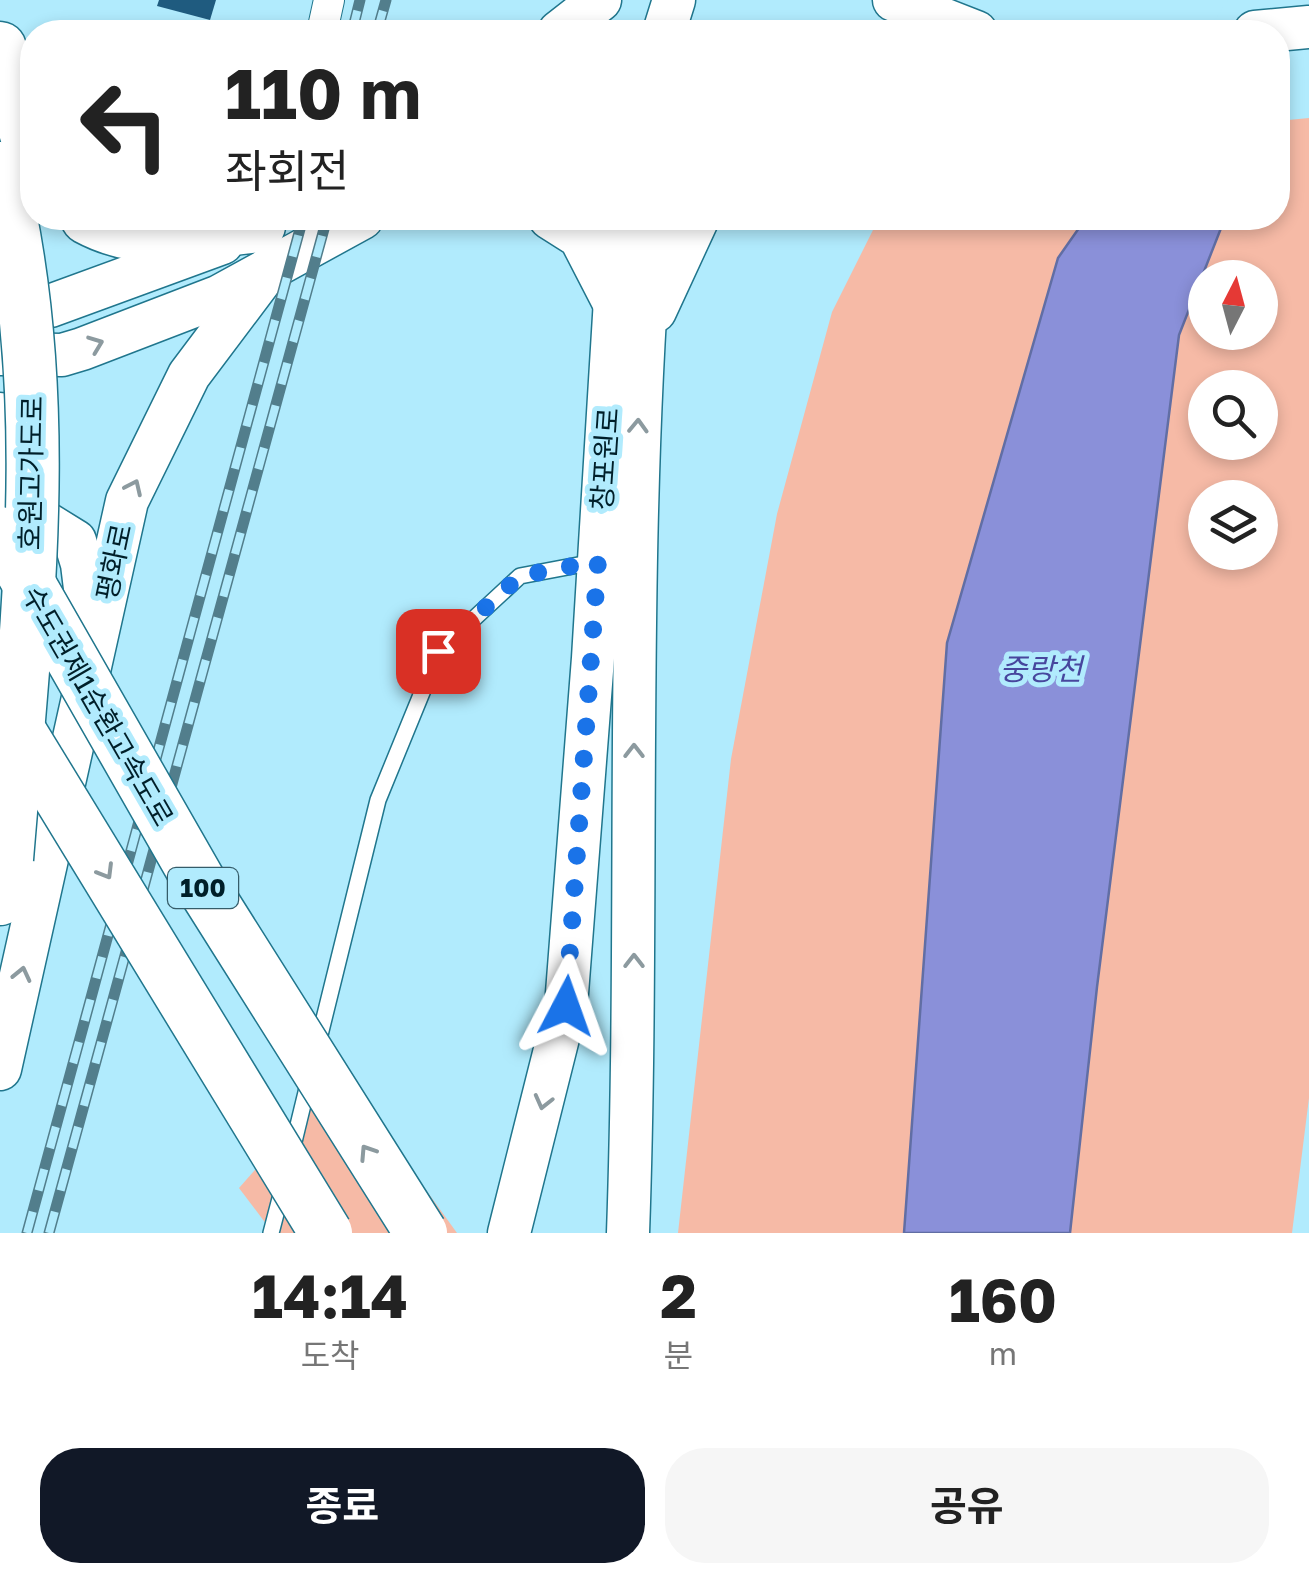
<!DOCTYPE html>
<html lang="ko">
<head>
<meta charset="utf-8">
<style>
	:root { --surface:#fff; --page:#f6f6f6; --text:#222; --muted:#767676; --accent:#111827 }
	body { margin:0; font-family:"Golos Text","Noto Sans KR",sans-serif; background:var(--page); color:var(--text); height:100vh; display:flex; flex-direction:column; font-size:38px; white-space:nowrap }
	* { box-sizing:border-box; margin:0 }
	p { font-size:32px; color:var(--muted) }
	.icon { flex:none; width:55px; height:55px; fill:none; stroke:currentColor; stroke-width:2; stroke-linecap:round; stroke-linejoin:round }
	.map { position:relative; height:1233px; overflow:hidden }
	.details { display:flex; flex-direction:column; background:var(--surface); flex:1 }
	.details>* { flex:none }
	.banner { position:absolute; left:20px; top:20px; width:1270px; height:210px; border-radius:40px; box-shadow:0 5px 15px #0003; background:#fff; color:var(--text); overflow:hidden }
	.needle { width:65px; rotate:6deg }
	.tools { position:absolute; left:1188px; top:260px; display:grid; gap:20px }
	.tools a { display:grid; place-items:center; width:90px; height:90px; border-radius:50%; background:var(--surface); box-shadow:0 5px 15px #0003; font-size:50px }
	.pin { position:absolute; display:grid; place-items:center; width:85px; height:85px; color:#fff; margin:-42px; border-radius:20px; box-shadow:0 5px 15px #0006 }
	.me { position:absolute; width:110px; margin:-55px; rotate:4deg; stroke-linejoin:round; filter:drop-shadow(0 0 8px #0008) }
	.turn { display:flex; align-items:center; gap:35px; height:210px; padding:0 40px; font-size:45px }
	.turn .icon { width:130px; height:130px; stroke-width:2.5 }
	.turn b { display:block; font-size:70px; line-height:85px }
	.eta { display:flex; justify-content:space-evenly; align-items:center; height:170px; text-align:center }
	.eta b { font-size:60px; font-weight:700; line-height:70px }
	.action { display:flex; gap:20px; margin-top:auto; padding:20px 40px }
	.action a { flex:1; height:115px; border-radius:40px; background:var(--accent); color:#fff; font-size:40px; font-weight:700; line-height:115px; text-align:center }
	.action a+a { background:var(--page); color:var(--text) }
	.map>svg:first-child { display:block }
</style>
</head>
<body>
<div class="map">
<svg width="1309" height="1233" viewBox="0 0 1309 1233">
	<rect width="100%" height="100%" fill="#b1ebfd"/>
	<!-- green -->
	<g fill="#f6baa6" fill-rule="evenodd">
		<path d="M1309,118V1098L1292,1233H678L731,759L777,514L832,312L879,218H1278V121ZM1205,278H1260V332H1205ZM1205,388H1260V442H1205ZM1205,498H1260V552H1205Z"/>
		<path d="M341,1072L457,1233H273L239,1188Z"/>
	</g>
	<!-- water -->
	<path fill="#8a90d9" stroke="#616ea4" stroke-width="2.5" d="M1086,218H1225L1179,335L1097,987L1070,1233H904L947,643L1058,258Z"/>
	<!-- pier -->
	<path fill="#b1ebfd" d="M1228,0H1309V78L1281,105L1278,107V32H1207Z"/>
	<!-- building -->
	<path fill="#1f5b7f" d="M159,0H216L210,20L157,6Z"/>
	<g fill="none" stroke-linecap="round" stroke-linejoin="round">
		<defs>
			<g id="lane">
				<path d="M318,1043L378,800L439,651L520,576L594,562"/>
				<path d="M292,1150L309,1080"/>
				<path d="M271,1233L283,1187"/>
			</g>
			<path id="street" d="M322,32L329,0"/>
			<g id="secondary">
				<path d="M894,0L976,32"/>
				<path d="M559,32L600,0"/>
				<path d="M664,32L674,0"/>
				<path d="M1255,32L1309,27"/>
				<path d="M550,218L580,237L614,303"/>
				<path d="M655,311L698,218"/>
				<path d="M0,326L17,313L50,306L222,243"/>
				<path d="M0,354L62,355L82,349L220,296L362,218"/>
				<path d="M4,524L14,519L41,520L75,541L82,564L89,621"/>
				<path d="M0,1069L127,501L189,375L271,266"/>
				<path d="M509,1233L566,1006L593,658L620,218"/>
				<path d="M628,1233C640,895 624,555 652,218"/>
			</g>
			<g id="highway">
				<path d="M0,48L32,154"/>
				<path d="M87,218C144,249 197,232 259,226"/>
				<path d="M0,419V510"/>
				<path d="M0,899L7,859"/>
			</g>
		</defs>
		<!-- lane casing -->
		<use href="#lane" stroke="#20768d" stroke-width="18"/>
		<!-- street casing -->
		<use href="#street" stroke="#20768d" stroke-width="32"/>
		<!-- secondary casing -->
		<use href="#secondary" stroke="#20768d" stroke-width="45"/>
		<!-- highway casing -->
		<use href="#highway" stroke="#20768d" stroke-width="55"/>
		<!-- lane -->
		<use href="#lane" stroke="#fff" stroke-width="15"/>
		<!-- street -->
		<use href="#street" stroke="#fff" stroke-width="30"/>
		<!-- secondary -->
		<use href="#secondary" stroke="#fff" stroke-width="42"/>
		<!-- highway -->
		<use href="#highway" stroke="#fff" stroke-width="52"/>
		<defs>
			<g id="rail">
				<path d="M352,32L360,0"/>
				<path d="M377,32L386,0"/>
				<path d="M27,1233L303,218"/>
				<path d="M49,1233L327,218"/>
			</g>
		</defs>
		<!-- rail casing -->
		<use href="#rail" stroke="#527e8c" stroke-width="11"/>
		<!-- rail -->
		<use href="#rail" stroke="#b1ebfd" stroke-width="8" stroke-dasharray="22" stroke-linecap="butt"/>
		<defs>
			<g id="highway-bridge">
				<path d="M0,168C57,399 26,625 7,859"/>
				<path d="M0,533L199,881L421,1233"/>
				<path d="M14,722L326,1233"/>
			</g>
		</defs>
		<!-- highway-bridge casing -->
		<use href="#highway-bridge" stroke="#20768d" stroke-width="55" stroke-linecap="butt"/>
		<!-- highway-bridge -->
		<use href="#highway-bridge" stroke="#fff" stroke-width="52"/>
	</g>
	<!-- one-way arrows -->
	<defs><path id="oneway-chevron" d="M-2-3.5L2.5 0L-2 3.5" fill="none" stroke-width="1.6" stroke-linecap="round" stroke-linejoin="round" transform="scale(2.5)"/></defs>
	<g stroke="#8c9a9f">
		<use href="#oneway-chevron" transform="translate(96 344) rotate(-21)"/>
		<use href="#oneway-chevron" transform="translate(638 426) rotate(-88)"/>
		<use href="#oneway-chevron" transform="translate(134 487) rotate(-65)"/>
		<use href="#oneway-chevron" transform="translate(634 751) rotate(-90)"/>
		<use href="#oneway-chevron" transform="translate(106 872) rotate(59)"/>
		<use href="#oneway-chevron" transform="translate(634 961) rotate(-90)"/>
		<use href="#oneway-chevron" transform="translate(22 974) rotate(-77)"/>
		<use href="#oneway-chevron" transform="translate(543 1102) rotate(104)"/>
		<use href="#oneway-chevron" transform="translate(367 1152) rotate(-123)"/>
	</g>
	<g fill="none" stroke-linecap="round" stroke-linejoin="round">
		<!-- route -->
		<path stroke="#1a73e8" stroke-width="18" stroke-dasharray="0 32.4" d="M438,651L520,576L598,561L566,1006"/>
	</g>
	<g text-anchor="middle" stroke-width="10" stroke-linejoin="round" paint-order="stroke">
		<!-- shield labels -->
		<rect fill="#b1ebfd" stroke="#355c69" stroke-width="2.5" x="168" y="868" width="70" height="40" rx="8"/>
		<g font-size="25" font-weight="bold" fill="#001f29">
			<text x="203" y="897">100</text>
		</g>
		<!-- street labels -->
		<g font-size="28" fill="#001f29" stroke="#b1ebfd">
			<text transform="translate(605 459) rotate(-86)" y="10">창포원로</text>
			<text transform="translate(31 473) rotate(-89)" y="10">호원고가도로</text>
			<text transform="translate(114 562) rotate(-78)" y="10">평화로</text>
			<text transform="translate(98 706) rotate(60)" y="10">수도권제1순환고속도로</text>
		</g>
		<!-- water labels -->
		<g font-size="30" font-style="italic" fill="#47469d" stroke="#b1ebfd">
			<text x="1041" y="680">중랑천</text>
		</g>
	</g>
</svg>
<div class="tools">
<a><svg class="needle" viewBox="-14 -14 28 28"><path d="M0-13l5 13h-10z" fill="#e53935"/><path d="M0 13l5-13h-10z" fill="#767676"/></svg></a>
<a><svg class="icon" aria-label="search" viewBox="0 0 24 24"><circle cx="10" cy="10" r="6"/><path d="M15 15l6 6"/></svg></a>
<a><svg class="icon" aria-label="layers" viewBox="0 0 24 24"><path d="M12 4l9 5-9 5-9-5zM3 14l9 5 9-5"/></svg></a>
</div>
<div class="pin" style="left:438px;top:651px;background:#d93025"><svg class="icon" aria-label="arrive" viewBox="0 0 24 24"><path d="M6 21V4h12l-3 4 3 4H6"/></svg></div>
<svg class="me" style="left:566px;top:1006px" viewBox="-20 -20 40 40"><path d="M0-17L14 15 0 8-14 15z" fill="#1a73e8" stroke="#fff" stroke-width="4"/></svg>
<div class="banner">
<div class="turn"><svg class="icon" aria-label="left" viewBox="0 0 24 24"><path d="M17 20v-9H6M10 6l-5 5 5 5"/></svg><div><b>110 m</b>좌회전</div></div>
</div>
</div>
<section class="details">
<div class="eta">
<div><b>14:14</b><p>도착</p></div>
<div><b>2</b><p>분</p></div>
<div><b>160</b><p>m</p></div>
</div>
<div class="action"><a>종료</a><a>공유</a></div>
</section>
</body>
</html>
